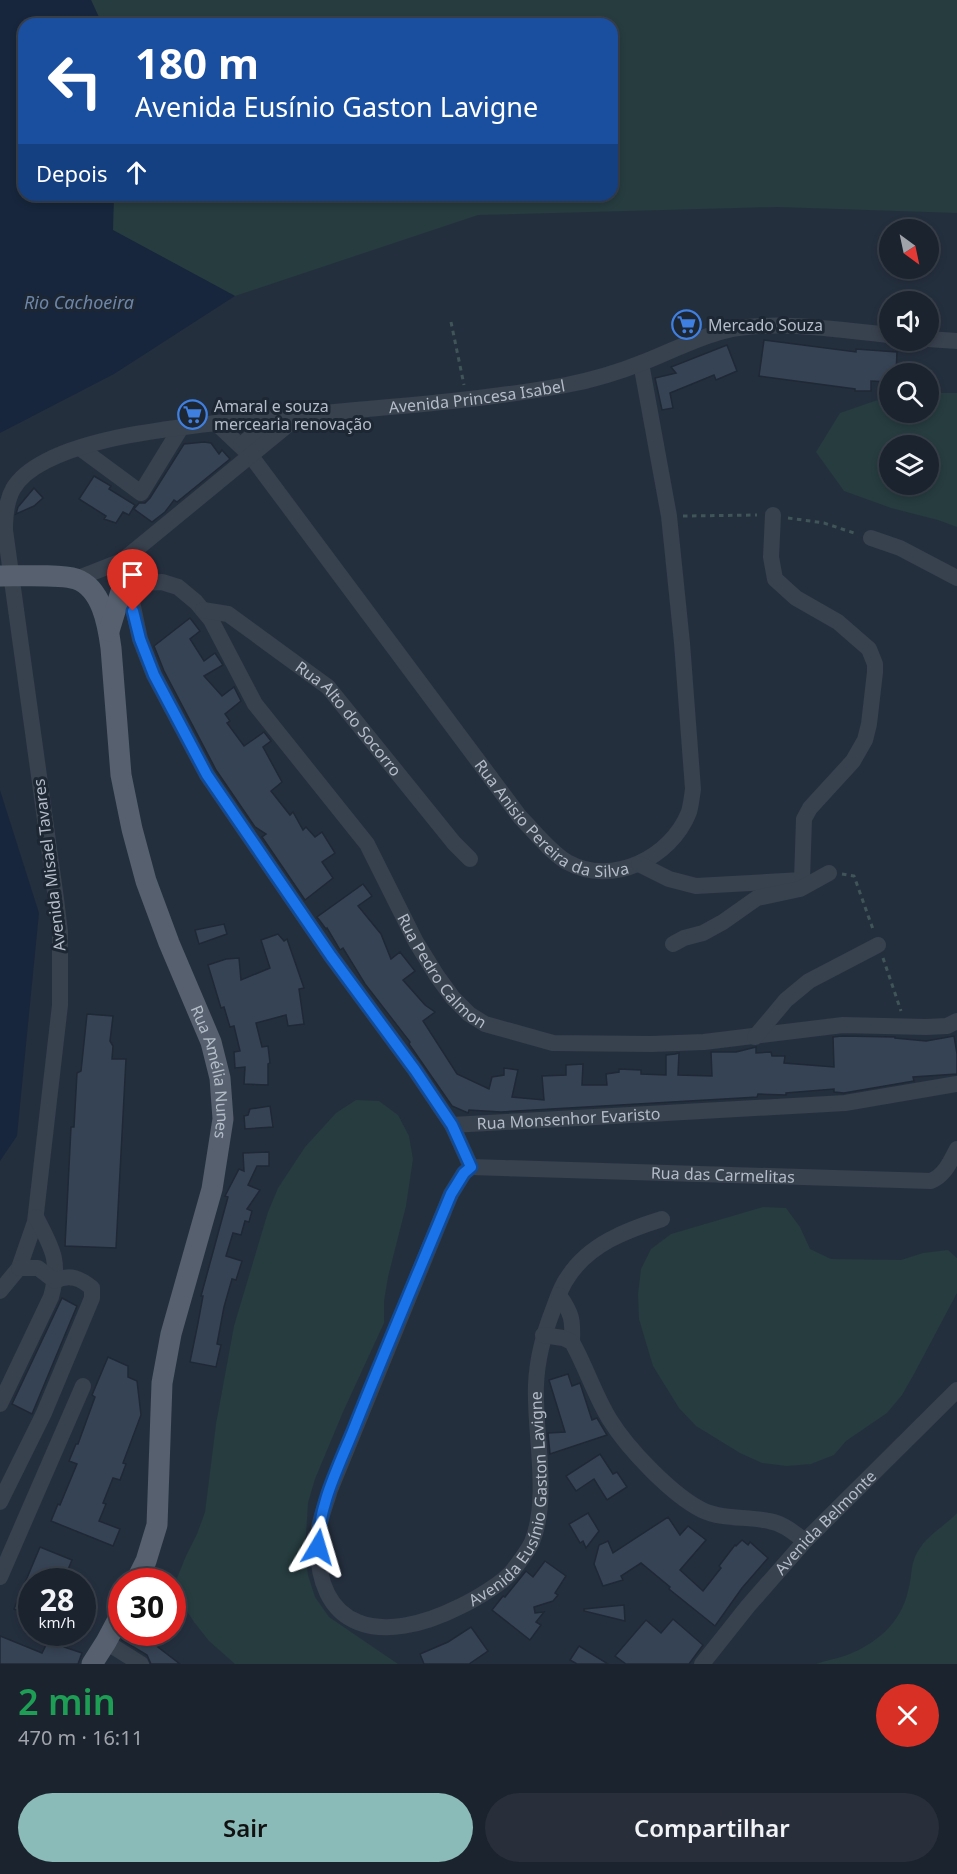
<!DOCTYPE html>
<html lang="pt">
<head>
<meta charset="utf-8">
<style>
	:root { --surface:#1b232e; --page:#282f3a; --text:#f1f3f6; --muted:#a0a4aa; --line:#39404a; --accent:#8bbbb9 }
	body { margin:0; font-family:"Noto Sans",sans-serif; background:var(--page); color:var(--text); height:100vh; display:flex; flex-direction:column; font-size:22px; white-space:nowrap }
	* { box-sizing:border-box; margin:0 }
	p { font-size:20px; color:var(--muted) }
	.icon { flex:none; width:33px; height:33px; fill:none; stroke:currentColor; stroke-width:2; stroke-linecap:round; stroke-linejoin:round }
	.map { position:relative; height:1664px; overflow:hidden }
	.details { display:flex; flex-direction:column; background:var(--surface); flex:1 }
	.details>* { flex:none }
	.top-card { position:absolute; left:18px; top:18px; width:600px; height:183px; border-radius:18px; box-shadow:0 3px 9px #0003,0 0 0 2px var(--line); background:#1a4fa0; color:#fff; overflow:hidden }
	.needle { width:39px; rotate:147deg }
	.fabs { position:absolute; left:879px; top:219px; display:grid; gap:12px }
	.fabs a { display:grid; place-items:center; width:60px; height:60px; border-radius:50%; background:var(--surface); box-shadow:0 3px 9px #0003,0 0 0 2px var(--line); font-size:30px }
	.speed { position:absolute; left:18px; top:1568px; display:flex; gap:12px; font-size:30px; font-weight:700; text-align:center }
	.speed>* { display:grid; place-content:center; width:78px; height:78px; border-radius:50%; background:var(--surface); box-shadow:0 3px 9px #0003,0 0 0 2px var(--line); line-height:1 }
	.speed small { font-size:15px; font-weight:400 }
	.speed .limit { border:9px solid #d22; background:#fff; color:#111 }
	.pin { position:absolute; display:grid; place-items:center; width:51px; height:51px; color:#fff; margin:-62px -26px; border-radius:50% 50% 50% 0; rotate:-45deg; box-shadow:0 0 6px #0007 }
	.pin .icon { rotate:45deg }
	.me { position:absolute; width:66px; margin:-33px; rotate:7deg; stroke-linejoin:round; filter:drop-shadow(0 0 4px #0008) }
	.turn { display:flex; align-items:center; gap:21px; height:126px; padding:0 18px; font-size:27px }
	.turn .icon { width:78px; height:78px; stroke-width:2.5 }
	.turn b { display:block; font-size:42px; line-height:51px }
	.then { display:flex; align-items:center; height:57px; padding:0 18px; background:#0003; gap:12px; font-size:22px }
	.round { display:grid; place-items:center; flex:none; width:63px; height:63px; border-radius:32px; background:var(--page) }
	.headline { display:flex; align-items:center; justify-content:space-between; height:102px; padding:0 18px }
	h1 { font-size:36px; font-weight:600; line-height:45px; color:#1e9e55 }
	.cta { display:flex; gap:12px; margin-top:auto; padding:12px 18px }
	.cta a { flex:1; height:69px; border-radius:36px; background:var(--accent); color:#111; font-size:24px; font-weight:600; line-height:69px; text-align:center }
	.cta a+a { background:var(--page); color:var(--text) }
	.map>svg:first-child { display:block }
</style>
</head>
<body>
<div class="map">
<svg width="957" height="1664" viewBox="0 0 957 1664">
	<rect width="100%" height="100%" fill="#242f3e"/>
	<!-- green -->
	<g fill="#263c3f" fill-rule="evenodd">
		<path d="M91,0H957V213L778,207L478,215L235,296L112,230L114,195H612V24H102Z"/>
		<path d="M929,393H957V527L938,520L891,508L844,491L816,452L840,413L889,396L890,412H928ZM890,446H928V484H890Z"/>
		<path d="M356,1100L379,1101L398,1115L409,1136L413,1159L406,1206L388,1277L384,1301V1323L343,1412L315,1479L308,1503L305,1551L308,1575L315,1597L329,1617L398,1664H235L209,1641L194,1622L181,1602L177,1578L186,1556L197,1534L205,1512L216,1424L234,1326L268,1212L278,1188L305,1147L336,1113Z"/>
		<path d="M763,1207L786,1208L800,1227L810,1249L831,1259L901,1260L923,1253L948,1250L957,1258V1293L914,1374L902,1395L887,1413L846,1441L834,1455L811,1464L787,1466L762,1463L740,1453L696,1426L679,1408L653,1366L639,1319L638,1294L641,1269L651,1249L671,1234Z"/>
		<path d="M957,1513V1664H816C826,1660 837,1659 847,1655C876,1644 901,1623 908,1591C913,1575 909,1564 920,1548C929,1534 946,1525 957,1513Z"/>
	</g>
	<!-- water -->
	<g fill="#17263c">
		<path d="M0,0H91L102,24H24V195H114L113,230L235,296L114,374L0,433Z"/>
		<path d="M0,790L39,913L17,1136L0,1161Z"/>
	</g>
	<!-- building -->
	<g fill="#364354" stroke="#1f2835" stroke-width="1.5">
		<path d="M764,340L856,352V349L897,352L896,374H890V382L871,381V391H855V389L759,376Z"/>
		<path d="M727,345L737,371L716,380L714,375L670,393L673,408L662,410L655,378L676,373L671,367Z"/>
		<path d="M204,442L211,443L219,454L222,450L230,459L177,502L174,500L165,512L152,522L134,509L139,503H145L150,498L184,444Z"/>
		<path d="M94,476L111,486L109,489L135,505L129,515L123,512L116,523L104,519L106,516L79,499Z"/>
		<path d="M34,488L43,498L34,506L16,514L18,507Z"/>
		<path d="M190,618L200,631L190,639L204,661L215,653L223,665L204,676L222,696L234,687L241,701L225,714L230,721L227,723L244,746L264,732L271,741L263,747L282,782L271,791L290,815L293,812L303,830L306,827L315,837L322,832L335,853L322,862L333,878L305,900L262,837L266,834L255,827L216,770L164,671L154,646Z"/>
		<path d="M363,884L372,896L358,906L381,934L391,959L400,952L415,971L403,980L425,1005L435,1012L423,1021L457,1074L489,1089L492,1077L504,1075V1068L518,1070L512,1097L544,1100L542,1076L566,1075V1065L583,1064L582,1085H607L606,1074L619,1072V1069L641,1070V1074L666,1075V1055L675,1054L679,1053L678,1075L712,1076L711,1052H736L756,1047V1053L771,1052L772,1056H785L784,1063L834,1067L833,1037L842,1036L895,1037V1038L926,1041L954,1036L957,1054V1074L913,1077L914,1081L844,1093L834,1092V1089L786,1093V1095L758,1094L757,1097L741,1098L501,1112L469,1110L468,1113L452,1106L409,1044L410,1042L365,984L343,948L340,950L327,928L326,929L317,917Z"/>
		<path d="M224,924L227,934L199,944L195,930Z"/>
		<path d="M278,934L284,941L287,939L304,988L299,989L304,1024L288,1026L286,1015L256,1023L262,1047L268,1046L270,1063L268,1064V1085L244,1084L245,1067L235,1068L234,1052L240,1051L234,1026L230,1027L224,1007L221,1008L208,965L226,959L239,958L241,980L270,968L261,940Z"/>
		<path d="M87,1014L113,1016L110,1041L113,1046L112,1059H126L116,1248L65,1246L71,1127H74L77,1073L81,1071Z"/>
		<path d="M270,1106L273,1127L245,1129L244,1116L248,1115L250,1109Z"/>
		<path d="M269,1152V1166H257L248,1185L260,1190L247,1209L252,1211L249,1222L245,1221L241,1235L233,1233L226,1256L242,1261L236,1280L232,1279L224,1307L217,1344L221,1345L216,1367L190,1362L198,1323L203,1296H201L228,1197L225,1196L239,1169L244,1171L243,1153Z"/>
		<path d="M62,1298L77,1306L32,1414L12,1404Z"/>
		<path d="M108,1357L128,1366V1377L137,1381L141,1415L123,1463L126,1464L120,1480L113,1478L103,1503L106,1504L99,1521L120,1529L113,1546L51,1521L58,1504L60,1505L77,1464L69,1461L76,1444H78L95,1397L92,1395Z"/>
		<path d="M568,1374L572,1386L580,1383L592,1420L597,1418L607,1435L550,1454L548,1433L565,1432L549,1380Z"/>
		<path d="M600,1454L613,1474L617,1472L627,1487L607,1500L594,1479L576,1491L566,1476Z"/>
		<path d="M588,1513L599,1531L586,1548L583,1541L580,1543L569,1524Z"/>
		<path d="M668,1517L680,1535L688,1526L706,1540L680,1570L703,1591L721,1568L719,1566L735,1545L736,1546L742,1540L748,1545L750,1542L768,1558L742,1588L715,1626L669,1589L670,1587L641,1563L621,1576L623,1580L603,1586L594,1564L599,1545L608,1541L613,1553Z"/>
		<path d="M40,1547L72,1560L63,1581H32V1615L14,1609Z"/>
		<path d="M545,1561L566,1576L555,1593L558,1595L553,1601L534,1607L535,1613L544,1612L536,1622L541,1625L530,1640L492,1610L503,1596L505,1597L526,1571L533,1577Z"/>
		<path d="M624,1605L625,1621L584,1611V1609Z"/>
		<path d="M673,1619L703,1645L689,1664H626L615,1656L646,1620L661,1633Z"/>
		<path d="M471,1627L488,1651L469,1664H424L420,1654L448,1642Z"/>
		<path d="M126,1632H149L145,1637L180,1664H151L147,1655L122,1640Z"/>
		<path d="M0,1636L42,1653L48,1641L54,1643V1640L64,1644V1647L82,1653L78,1664H0Z"/>
		<path d="M579,1646L608,1664H577L570,1660Z"/>
	</g>
	<g fill="none" stroke-linecap="round" stroke-linejoin="round">
		<!-- path -->
		<g stroke="#3f5557" stroke-width="3" stroke-dasharray="4.5 4.5" stroke-linecap="butt">
			<path d="M451,322L464,385"/>
			<path d="M683,516L757,515"/>
			<path d="M788,518L824,523L857,534"/>
			<path d="M842,874L854,876L874,932"/>
			<path d="M883,958L901,1011"/>
		</g>
		<!-- minor -->
		<g stroke="#38414e" stroke-width="16">
			<path d="M928,339L957,341"/>
			<path id="s1" d="M216,423L251,456L520,817C533,830 550,852 567,862C612,887 671,858 689,812C691,805 692,796 693,789L682,643L669,516L641,363"/>
			<path d="M241,445L276,416"/>
			<path d="M80,448L141,493L182,426"/>
			<path d="M871,538L900,548L957,578"/>
			<path id="s2" d="M122,561L129,588L144,583L162,582L178,587L196,602L211,620L255,704L367,844L416,942L437,976L453,998L469,1014L485,1024L553,1043L651,1044L704,1042L843,1025L926,1027L947,1026L957,1021"/>
			<path d="M76,579L122,561L301,414"/>
			<path id="s3" d="M129,588L140,639L154,675L207,775L331,956L415,1070L452,1125L845,1103L957,1084"/>
			<path id="s4" d="M203,610L228,614L328,687L454,843L470,859"/>
			<path d="M639,864L669,879L696,886L802,880L804,819L810,808L853,761L865,740L869,724L875,672V664L869,649L838,622L796,598L775,579L771,557L773,515"/>
			<path d="M673,944L684,938L703,933L723,922L757,898L800,889L829,873"/>
			<path d="M755,1037L786,1000L809,981L878,945"/>
			<path id="s5" d="M452,1125L471,1167L464,1173L451,1194L330,1490C326,1504 319,1520 318,1534C313,1634 383,1645 459,1607C474,1600 505,1582 514,1569C520,1561 528,1551 532,1542C550,1498 534,1432 536,1385C537,1359 544,1333 553,1310C557,1299 561,1286 568,1277C589,1244 627,1230 662,1219"/>
			<path id="s6" d="M471,1167L931,1181C945,1175 950,1162 957,1149"/>
			<path id="s7" d="M0,1291L19,1268L35,1222L60,1005V932L56,899L5,530C5,495 13,478 46,461C93,437 164,429 216,423C333,410 451,406 566,385C593,380 619,372 644,362C670,352 696,338 724,331C771,319 841,330 890,335"/>
			<path d="M559,1295C572,1314 573,1319 572,1342"/>
			<path d="M543,1335L563,1338L572,1342C586,1367 595,1396 610,1420C628,1449 672,1495 702,1510C723,1520 747,1516 769,1521C783,1523 794,1533 805,1541"/>
			<path d="M0,1404L51,1297C61,1261 52,1248 36,1217"/>
			<path d="M0,1502L44,1413L92,1298V1288C81,1279 70,1273 55,1281L38,1268H19"/>
			<path d="M0,1577L83,1386"/>
			<path d="M106,1642L141,1664"/>
			<path id="s8" d="M702,1664L748,1606L805,1541L957,1390"/>
		</g>
		<!-- major -->
		<g stroke="#56606e" stroke-width="21">
			<path id="s9" d="M0,576C18,576 61,574 76,579C102,588 108,625 111,648L121,775L132,829L146,881L169,943L211,1042L220,1078L223,1119L212,1189L171,1334L162,1383L157,1525L146,1561L136,1581"/>
			<path d="M109,631L126,575"/>
			<path d="M92,1664L106,1642L122,1612"/>
		</g>
	</g>
	<g fill="none" stroke-linecap="round" stroke-linejoin="round">
		<defs>
			<path id="route" d="M133,611L140,639L154,675L207,775L331,956L415,1070L452,1125L471,1167L464,1173L451,1194C419,1271 386,1348 355,1426C340,1464 318,1505 318,1547"/>
		</defs>
		<!-- route casing -->
		<use href="#route" stroke="#114b97" stroke-width="15"/>
		<!-- route -->
		<use href="#route" stroke="#1a73e8" stroke-width="10"/>
	</g>
	<!-- icons -->
	<defs>
		<symbol id="supermarket-ring" viewBox="-11 -11 22 22"><circle r="9.5" fill="#1d2633" stroke="#3f7fe0" stroke-width="1.5"/><path d="M-6-5.5h2.5l.6 2H6L4.5 2H-2.5L-4.4-4H-6ZM-1.5 3.2a1.3 1.3 0 1 0 .1 0ZM3 3.2a1.3 1.3 0 1 0 .1 0Z" fill="#3f7fe0"/></symbol>
	</defs>
	<g fill-rule="evenodd">
		<use href="#supermarket-ring" x="670" y="308" width="33" height="33"/>
		<use href="#supermarket-ring" x="176" y="398" width="33" height="33"/>
	</g>
	<g text-anchor="middle" stroke-width="6" stroke-linejoin="round" paint-order="stroke">
		<!-- poi labels -->
		<g font-size="16" fill="#b4bcc9" stroke="#1d2633" text-anchor="start">
			<text x="708" y="331">Mercado Souza</text>
			<text x="214" y="412">Amaral e souza<tspan x="214" dy="18">mercearia renovação</tspan></text>
		</g>
		<!-- street labels -->
		<g font-size="16" fill="#b4bcc9" stroke="#1d2633">
			<text dy="6" stroke="none"><textPath href="#s7" startOffset="1299">Avenida Princesa Isabel</textPath></text>
			<text dy="6" stroke="none"><textPath href="#s4" startOffset="186">Rua Alto do Socorro</textPath></text>
			<text dy="6" stroke="none"><textPath href="#s1" startOffset="528">Rua Anisio Pereira da Silva</textPath></text>
			<text transform="translate(49 865) rotate(-97)" y="6">Avenida Misael Tavares</text>
			<text dy="6" stroke="none"><textPath href="#s2" startOffset="548">Rua Pedro Calmon</textPath></text>
			<text dy="6" stroke="none"><textPath href="#s9" startOffset="597">Rua Amélia Nunes</textPath></text>
			<text dy="6" stroke="none"><textPath href="#s3" startOffset="748">Rua Monsenhor Evaristo</textPath></text>
			<text dy="6" stroke="none"><textPath href="#s6" startOffset="252">Rua das Carmelitas</textPath></text>
			<text dy="6" stroke="none"><textPath href="#s5" startOffset="786">Avenida Eusínio Gaston Lavigne</textPath></text>
			<text dy="6" stroke="none"><textPath href="#s8" startOffset="188">Avenida Belmonte</textPath></text>
		</g>
		<!-- water labels -->
		<g font-size="18" font-style="italic" fill="#6d86a8" stroke="#1d2633">
			<text x="79" y="309">Rio Cachoeira</text>
		</g>
	</g>
</svg>
<div class="fabs">
<a><svg class="needle" viewBox="-14 -14 28 28"><path d="M0-13l5 13h-10z" fill="#e53935"/><path d="M0 13l5-13h-10z" fill="#a0a4aa"/></svg></a>
<a><svg class="icon" aria-label="sound" viewBox="0 0 24 24"><path d="M4 9h4l5-4v14l-5-4H4zM17 9q2 3 0 6"/></svg></a>
<a><svg class="icon" aria-label="search" viewBox="0 0 24 24"><circle cx="10" cy="10" r="6"/><path d="M15 15l6 6"/></svg></a>
<a><svg class="icon" aria-label="layers" viewBox="0 0 24 24"><path d="M12 4l9 5-9 5-9-5zM3 14l9 5 9-5"/></svg></a>
</div>
<div class="speed"><div>28<small>km/h</small></div><div class="limit">30</div></div>
<div class="pin" style="left:133px;top:611px;background:#d93025"><svg class="icon" aria-label="arrive" viewBox="0 0 24 24"><path d="M6 21V4h12l-3 4 3 4H6"/></svg></div>
<svg class="me" style="left:318px;top:1547px" viewBox="-20 -20 40 40"><path d="M0-17L14 15 0 8-14 15z" fill="#1a73e8" stroke="#fff" stroke-width="4"/></svg>
<div class="top-card">
<div class="turn"><svg class="icon" aria-label="left" viewBox="0 0 24 24"><path d="M17 20v-9H6M10 6l-5 5 5 5"/></svg><div><b>180 m</b>Avenida Eusínio Gaston Lavigne</div></div>
<div class="then">Depois<svg class="icon" aria-label="ahead" viewBox="0 0 24 24"><path d="M12 20V5M6 11l6-6 6 6"/></svg></div>
</div>
</div>
<section class="details">
<div class="headline"><div><h1>2 min</h1><p>470 m · 16:11</p></div><a class="round" style="background:#d93025;color:#fff"><svg class="icon" aria-label="close" viewBox="0 0 24 24"><path d="M6 6l12 12M18 6L6 18"/></svg></a></div>
<div class="cta"><a>Sair</a><a>Compartilhar</a></div>
</section>
</body>
</html>
